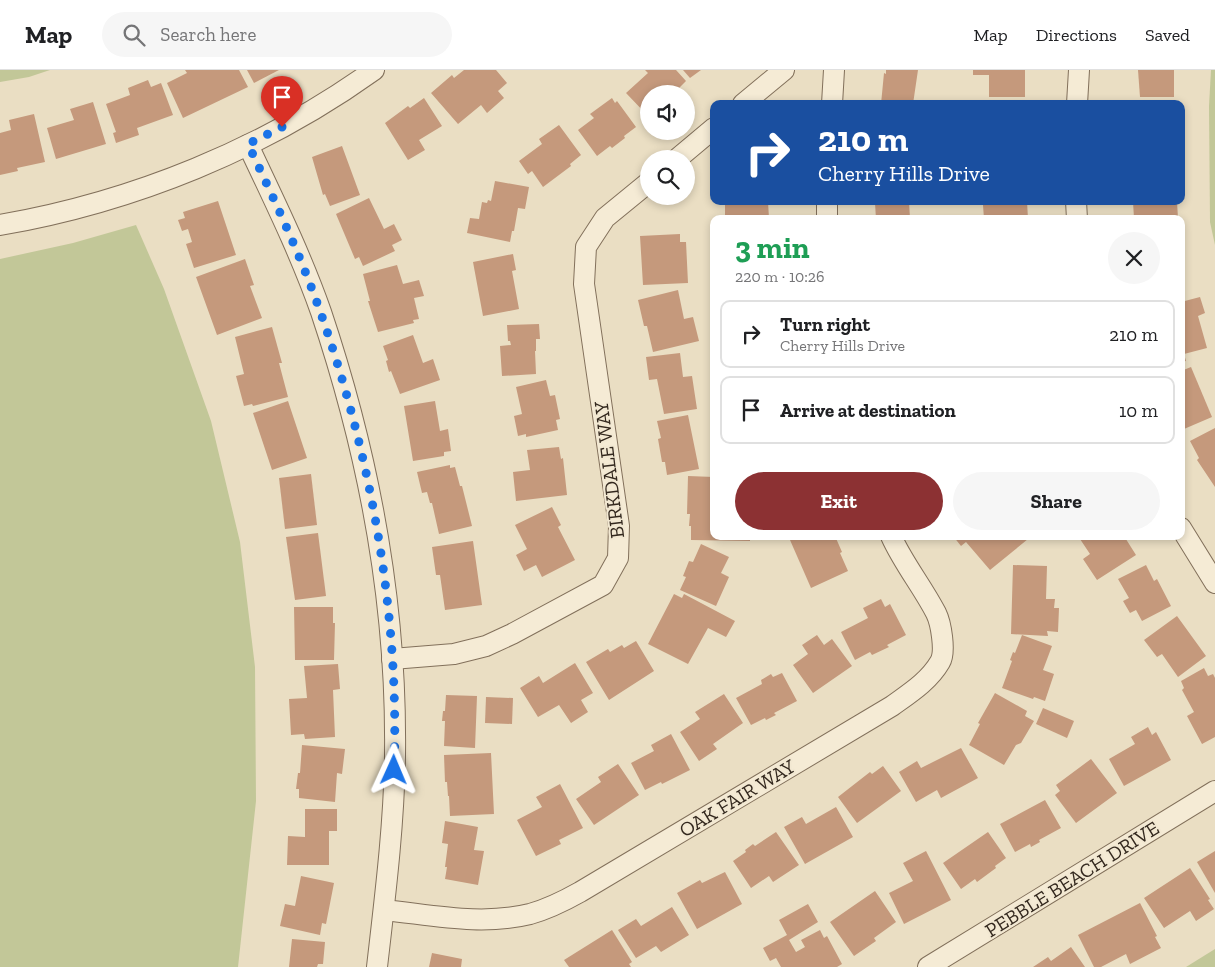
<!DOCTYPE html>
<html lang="en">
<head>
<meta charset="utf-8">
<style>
	:root { --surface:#fff; --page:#f6f6f6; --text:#202124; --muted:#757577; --line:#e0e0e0; --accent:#8c3133 }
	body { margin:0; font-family:"Zilla Slab",serif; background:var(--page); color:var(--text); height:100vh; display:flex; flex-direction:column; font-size:19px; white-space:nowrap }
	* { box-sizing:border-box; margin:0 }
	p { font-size:16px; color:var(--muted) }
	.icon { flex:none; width:28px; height:28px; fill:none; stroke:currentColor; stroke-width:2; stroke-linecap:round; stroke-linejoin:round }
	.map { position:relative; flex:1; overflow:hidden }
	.drawer { position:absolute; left:710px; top:145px; width:475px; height:325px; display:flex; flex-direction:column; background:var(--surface); border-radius:10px; box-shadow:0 2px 8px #0003 }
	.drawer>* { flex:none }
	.banner { position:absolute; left:710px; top:30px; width:475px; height:105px; border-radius:10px; box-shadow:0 2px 8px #0003; background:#1a4fa0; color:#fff; overflow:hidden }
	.tools { position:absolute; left:640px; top:15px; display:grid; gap:10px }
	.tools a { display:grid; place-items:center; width:55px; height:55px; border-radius:50%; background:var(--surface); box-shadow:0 2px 8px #0003; font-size:25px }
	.pin { position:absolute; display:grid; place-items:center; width:42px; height:42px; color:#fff; margin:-51px -21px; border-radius:50% 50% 50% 0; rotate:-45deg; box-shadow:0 0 5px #0007 }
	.pin .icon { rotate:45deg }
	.me { position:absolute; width:55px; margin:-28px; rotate:1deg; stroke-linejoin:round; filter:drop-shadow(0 0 4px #0008) }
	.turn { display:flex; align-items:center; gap:18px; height:105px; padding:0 25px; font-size:22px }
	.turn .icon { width:65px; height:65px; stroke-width:2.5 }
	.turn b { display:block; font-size:35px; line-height:42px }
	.round { display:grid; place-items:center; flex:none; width:52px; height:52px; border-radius:26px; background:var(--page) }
	.overview { display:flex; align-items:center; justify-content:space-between; height:85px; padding:0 25px }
	h1 { font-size:30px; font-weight:800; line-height:38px; color:#1e9e55 }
	.primary-button { display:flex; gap:10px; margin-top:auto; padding:10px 25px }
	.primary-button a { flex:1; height:58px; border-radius:30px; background:var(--accent); color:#fff; font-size:20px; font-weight:800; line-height:58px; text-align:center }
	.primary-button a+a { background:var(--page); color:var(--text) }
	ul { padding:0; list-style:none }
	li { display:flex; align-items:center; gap:15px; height:68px; margin:0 10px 8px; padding:0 15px; border:2px solid var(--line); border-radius:10px }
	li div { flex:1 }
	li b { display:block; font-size:19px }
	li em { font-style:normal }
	header { display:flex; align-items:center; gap:30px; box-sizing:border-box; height:70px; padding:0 25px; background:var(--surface); border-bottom:1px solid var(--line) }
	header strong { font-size:24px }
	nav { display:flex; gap:28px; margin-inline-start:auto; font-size:18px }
	.search { width:350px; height:45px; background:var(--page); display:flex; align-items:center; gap:12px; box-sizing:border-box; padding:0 18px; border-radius:28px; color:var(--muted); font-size:19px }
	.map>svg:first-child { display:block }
</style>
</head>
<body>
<header>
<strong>Map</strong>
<div class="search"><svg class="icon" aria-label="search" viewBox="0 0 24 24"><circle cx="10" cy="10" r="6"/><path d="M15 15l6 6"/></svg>Search here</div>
<nav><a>Map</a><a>Directions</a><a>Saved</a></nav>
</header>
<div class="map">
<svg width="1215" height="897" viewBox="0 0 1215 897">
	<rect width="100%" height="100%" fill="#eadec3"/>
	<!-- green -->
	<g fill="#c2c798">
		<path d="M0,0H50L29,7L0,12Z"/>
		<path d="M1211,0H1215V175L1210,152L1209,36Z"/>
		<path d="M136,155L164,219L211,351L240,472L255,597L256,731L238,897H0V189L73,173Z"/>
		<path d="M1215,879V897H1186Z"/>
	</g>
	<!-- building -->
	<g fill="#c5997c">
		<path d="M185,0H239L248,17L183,48L167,13L187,3Z"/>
		<path d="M247,0H279L254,13Z"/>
		<path d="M464,0H496L507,13L498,21L504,28L487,43L481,35L458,54L431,23L452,5L454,8Z"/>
		<path d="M645,0H676L686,11L673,24H649L648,46L626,23L648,3Z"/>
		<path d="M683,0H701L690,8Z"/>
		<path d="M886,0H918L913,34H881L884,3L886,4Z"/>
		<path d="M973,0H1025V27H989V5H973Z"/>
		<path d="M1138,0H1174V27H1140Z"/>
		<path d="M148,10L151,17L161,13L173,45L137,58L139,65L116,73L113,63L116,62L106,34L130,25L128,18Z"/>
		<path d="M424,28L442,56L419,70L425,80L408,90L385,53L408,36L410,38Z"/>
		<path d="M612,28L615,33L617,31L636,57L624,66L625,68L612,78L610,76L597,86L578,60L594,48L590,44Z"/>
		<path d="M93,32L106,74L56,89L47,58L74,50L70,39Z"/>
		<path d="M34,44L45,92L17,98L18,101L0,105V63L11,60L9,50Z"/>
		<path d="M559,55L581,85L570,94L571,96L543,117L532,101L528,104L519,91L542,74L539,69Z"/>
		<path d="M342,76L360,125L330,136L325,124L323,125L312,87Z"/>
		<path d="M495,111L529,117L525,139L518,138L514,161H512L510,172L467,163L470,148L479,149L482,132L487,133L488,130L491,131Z"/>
		<path d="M369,128L384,159L394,154L402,170L392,175L395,181L363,196L359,187L355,189L336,144Z"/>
		<path d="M218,131L236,185L194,198L186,174L192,172L188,159L182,161L178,150L185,148L183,142Z"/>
		<path d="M725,131H768L769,149H725Z"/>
		<path d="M878,131H909L910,149H876L875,133Z"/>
		<path d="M994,131H1027L1028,149H984L983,135L995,134Z"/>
		<path d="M1133,131H1177L1178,149H1134Z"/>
		<path d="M680,164V172H686L688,213L643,215L640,166Z"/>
		<path d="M513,184L516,200L512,201L519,239L483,246L473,192Z"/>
		<path d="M245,189L254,215L250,216L262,248L217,265L196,207Z"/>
		<path d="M397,195L403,214L419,210L424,226L414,228L419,249L413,250L414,253L378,262L368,231H370L363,204Z"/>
		<path d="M678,220L684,249L693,247L699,271L653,282L647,256H644L638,230Z"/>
		<path d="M1200,227L1205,243L1198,246L1207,278L1184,284L1186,291L1181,292V232Z"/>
		<path d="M539,254L540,269H536V281H535L536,304L502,306L500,276L511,275L510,271H508L507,255Z"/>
		<path d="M272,257L282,293H279L288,327L253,336L252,334L244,336L236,306L244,304L235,267Z"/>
		<path d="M413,265L423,293L433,289L440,310L400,324L391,301L389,302L386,291L388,290L383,276Z"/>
		<path d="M680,283L683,307L692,306L697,339L664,344L657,309L649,310L646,287Z"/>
		<path d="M1191,297L1212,347L1184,359L1181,352V301Z"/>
		<path d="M546,310L550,326L555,325L560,349L556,350L558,360L526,367V364L518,366L514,346L522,344L516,317Z"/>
		<path d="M288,331L307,388L272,400L253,343Z"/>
		<path d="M435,331L440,361L448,359L451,381L444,382V386L413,391L404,336Z"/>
		<path d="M688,345L699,399L667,405L665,392H662L658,369L661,368L657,351Z"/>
		<path d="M1215,358V417L1197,390L1199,388L1190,371Z"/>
		<path d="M559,377L561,389L563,388L567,425L516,431L513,402L530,400L527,380Z"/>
		<path d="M450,395V398L455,397L460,416H462L472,456L439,464L432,433H430L427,422L422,423L417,402Z"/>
		<path d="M311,404L317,455L285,459L279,408Z"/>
		<path d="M688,406L714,407V466H750V471L691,470V456H689L690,444H687Z"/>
		<path d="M552,437L561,455L558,457L575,490L542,507L536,495L524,501L516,485L527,479L515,455Z"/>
		<path d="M318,463L326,526L295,530L286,467Z"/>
		<path d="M799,466H835L842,482L840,483L848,501L811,518L790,470Z"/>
		<path d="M953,466H1006L1009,470L1015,466H1026L1028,469L990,500L966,472L961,476Z"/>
		<path d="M1078,466H1124L1136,485L1097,510L1083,489L1090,484Z"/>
		<path d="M473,471L482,535L445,540L440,505H436L432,477Z"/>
		<path d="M701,474L729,487L721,503L729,507L716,536L680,520L686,507L683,506L689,491L693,492Z"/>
		<path d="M1013,495L1047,496L1046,529H1055L1054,538H1059L1058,562L1047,561L1048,566L1011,564Z"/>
		<path d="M1146,495L1154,511L1157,509L1171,536L1142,551L1136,540L1130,543L1123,531L1129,528L1118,509Z"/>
		<path d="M674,524L682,528L684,524L735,551L726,567L708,558L688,594L648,574Z"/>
		<path d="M881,529L885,537L890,534L906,565L887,575L889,577L872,585L870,582L855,590L841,562L868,548L863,538Z"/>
		<path d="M294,537H333V553H335L334,590H295Z"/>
		<path d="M1177,546L1206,586L1178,607L1162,584L1157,587L1144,570Z"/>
		<path d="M817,565L824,575L832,569L852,596L813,623L793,595L808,584L802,575Z"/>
		<path d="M1022,565L1052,576L1043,600L1054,604L1045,631L1034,627L1033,629L1002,618L1012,591L1010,590L1013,582L1015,583Z"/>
		<path d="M636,571L654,601L609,630L586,592L608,579L610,582L622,575L624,578Z"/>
		<path d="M575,593L593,623L581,630L588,642L571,653L559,635L538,647L520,618L539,606L543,613Z"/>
		<path d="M338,594L340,619L333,620L335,667L305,669L304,664L291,665L289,629L307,628L304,596Z"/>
		<path d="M1204,598L1208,606L1213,604L1215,608V667L1202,674L1187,646L1194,642L1182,620L1184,618L1181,611Z"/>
		<path d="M782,603L797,631L774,643L776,645L766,650L765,648L751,655L736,628L762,614L761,610L771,604L773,607Z"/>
		<path d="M995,623L1027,641L1025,646L1034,651L1021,673L1016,675L1004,695L969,675L980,654L978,653Z"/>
		<path d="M724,624L743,653L713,674L717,679L699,691L680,662L700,649L695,642Z"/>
		<path d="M446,625L477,626L475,678L444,676L445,651H442L443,641H445Z"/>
		<path d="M486,627L513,628L512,654L485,653Z"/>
		<path d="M1043,638L1074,651L1067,668L1036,654Z"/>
		<path d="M1148,657L1152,665L1156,662L1171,690L1124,716L1109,689L1135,674L1131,667Z"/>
		<path d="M671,664L690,700L662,714L661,712L645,720L631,693L654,681L651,675Z"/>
		<path d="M302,675L345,679L342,704L337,703L335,732L299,728V719H296L298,703H300Z"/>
		<path d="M961,678L978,708L941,728L937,720L916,732L899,702L917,691L921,698Z"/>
		<path d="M491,683L494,744L450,746L449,726H448L447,712H445L444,685Z"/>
		<path d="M1091,689L1117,723L1076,753L1055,725L1060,721L1056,715Z"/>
		<path d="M618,694L639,725L594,755L576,729L601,712L598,707Z"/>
		<path d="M883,696L901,721L857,753L838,727L870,702L872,704Z"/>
		<path d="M560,714L583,758L559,770L561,774L536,786L517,750L542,737L536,727Z"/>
		<path d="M1045,730L1061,758L1039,770L1040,772L1031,777L1030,774L1015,782L1000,754Z"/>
		<path d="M836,737L853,767L805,794L784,757L802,747L806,754Z"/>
		<path d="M305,739H337V761H329V795H287L288,766L305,767Z"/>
		<path d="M445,751L478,757L474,780L484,781L478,815L445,809L447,797H445L448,774L442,773Z"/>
		<path d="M776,762L799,795L773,812L769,806L751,818L733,791L746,782L745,780L753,774L755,776Z"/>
		<path d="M988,762L1006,788L995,796L996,798L977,812L975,809L961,819L943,793Z"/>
		<path d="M926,781L951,830L904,854L889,823L913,811L903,793Z"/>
		<path d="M1215,781V823L1197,792Z"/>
		<path d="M1190,798L1210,829L1208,830L1214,839L1196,851L1190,841L1164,858L1144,828Z"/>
		<path d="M725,802L742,834L697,859L677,823L700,810L702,813Z"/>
		<path d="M301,806L334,813L326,854L322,853L320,865L280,856L285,834L295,836Z"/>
		<path d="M875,821L896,852L874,868L876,871L854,886L830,852Z"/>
		<path d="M1140,833L1157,866L1155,867L1161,878L1130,894L1126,884L1101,897H1094L1078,865Z"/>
		<path d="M808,834L818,852L789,870L796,882L805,877L801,870L820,860L824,868L827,866L842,894L837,897H781L776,888L770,891L763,878L787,865L779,850Z"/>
		<path d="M672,837L689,865L661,882L656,876L636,888L618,860L636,849L641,856Z"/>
		<path d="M612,860L632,892L629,894L631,897H569L564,890Z"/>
		<path d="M292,869L325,872L323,894H318L317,897H289Z"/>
		<path d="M1071,877L1085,897H1033L1048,887L1051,891Z"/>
		<path d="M432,883L462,889L461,897H429Z"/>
	</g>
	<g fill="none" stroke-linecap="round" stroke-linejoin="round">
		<defs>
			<g id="street">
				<path d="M743,34L784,0"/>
				<path d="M832,34L834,0"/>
				<path d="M1077,34L1079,0"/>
				<path d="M248,75C274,130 301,185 321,242C369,385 397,534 395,685C394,756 385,827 377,897"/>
				<path d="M677,89L714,58"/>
				<path d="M827,131V149"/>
				<path d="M1076,131L1077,149"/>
				<path d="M0,155C133,132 264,79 374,0"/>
				<path d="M1181,458L1215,513"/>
				<path d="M392,589L454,584L486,576L512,564L603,515L618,488L619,456L584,214L586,177L605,148L649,112"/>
				<path d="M384,840C433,845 481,856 530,844C548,839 564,831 580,822L892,636C910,623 929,611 940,592C946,582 941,553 936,543C922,516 903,493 891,466"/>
				<path d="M928,897L1215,721"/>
			</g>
		</defs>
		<!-- street casing -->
		<use href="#street" stroke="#82705b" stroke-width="22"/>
		<!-- street -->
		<use href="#street" stroke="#f5ebd5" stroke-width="20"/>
	</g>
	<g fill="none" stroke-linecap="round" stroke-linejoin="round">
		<!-- route -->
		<path stroke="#1a73e8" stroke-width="9" stroke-dasharray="0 16.2" d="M282,57L248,74C274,129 300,184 320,241C371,385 400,547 394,700"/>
	</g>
	<g text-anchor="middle" stroke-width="4" stroke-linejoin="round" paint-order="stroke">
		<!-- street labels -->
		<g font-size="20" fill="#33281e" stroke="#f2e8d2">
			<text transform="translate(609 400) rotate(-97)" y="7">BIRKDALE WAY</text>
			<text transform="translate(737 728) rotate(-31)" y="7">OAK FAIR WAY</text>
			<text transform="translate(1072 809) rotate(-32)" y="7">PEBBLE BEACH DRIVE</text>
		</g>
	</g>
</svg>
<div class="tools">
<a><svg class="icon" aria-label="sound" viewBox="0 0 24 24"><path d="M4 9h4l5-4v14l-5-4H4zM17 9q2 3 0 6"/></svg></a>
<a><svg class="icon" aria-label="search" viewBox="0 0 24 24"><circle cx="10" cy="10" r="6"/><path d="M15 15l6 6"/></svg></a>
</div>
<div class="pin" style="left:282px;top:57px;background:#d93025"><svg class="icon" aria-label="arrive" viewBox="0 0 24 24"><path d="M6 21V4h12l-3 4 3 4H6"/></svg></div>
<svg class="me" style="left:394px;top:700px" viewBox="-20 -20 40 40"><path d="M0-17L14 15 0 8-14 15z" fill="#1a73e8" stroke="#fff" stroke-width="4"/></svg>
<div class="banner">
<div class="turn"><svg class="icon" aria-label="right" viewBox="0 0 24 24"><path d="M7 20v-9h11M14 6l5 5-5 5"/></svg><div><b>210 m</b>Cherry Hills Drive</div></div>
</div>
<section class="drawer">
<div class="overview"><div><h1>3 min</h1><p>220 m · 10:26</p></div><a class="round"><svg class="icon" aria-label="close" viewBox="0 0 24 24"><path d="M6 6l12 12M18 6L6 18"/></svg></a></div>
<ul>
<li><svg class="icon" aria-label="right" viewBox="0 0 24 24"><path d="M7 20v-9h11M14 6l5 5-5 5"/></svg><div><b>Turn right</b><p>Cherry Hills Drive</p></div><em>210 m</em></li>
<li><svg class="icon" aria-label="arrive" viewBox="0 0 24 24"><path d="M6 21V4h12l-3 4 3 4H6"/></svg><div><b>Arrive at destination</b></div><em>10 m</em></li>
</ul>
<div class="primary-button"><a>Exit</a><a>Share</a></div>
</section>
</div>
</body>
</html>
